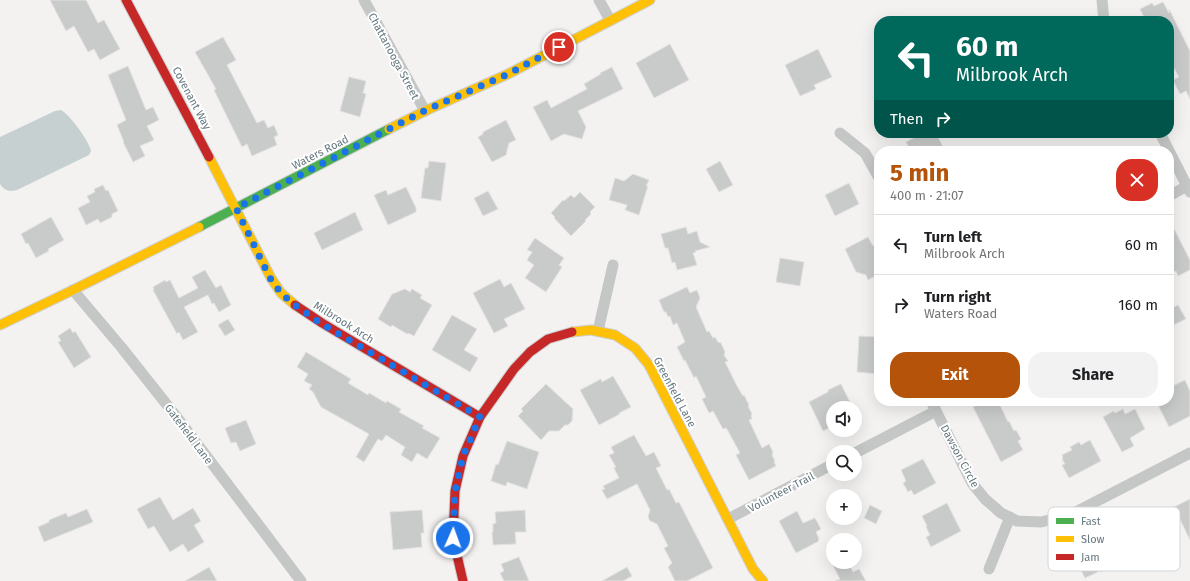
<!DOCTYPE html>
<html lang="en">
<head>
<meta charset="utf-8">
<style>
	:root { --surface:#fff; --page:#f2f2f2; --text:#202124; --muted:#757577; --line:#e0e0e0; --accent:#b45309 }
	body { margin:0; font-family:"Fira Sans",sans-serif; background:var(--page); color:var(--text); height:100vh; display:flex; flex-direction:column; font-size:15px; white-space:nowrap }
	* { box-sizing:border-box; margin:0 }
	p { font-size:13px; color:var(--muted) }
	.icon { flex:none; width:22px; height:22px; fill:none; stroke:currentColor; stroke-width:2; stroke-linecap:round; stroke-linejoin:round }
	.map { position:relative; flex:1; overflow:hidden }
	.sheet { position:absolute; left:874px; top:146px; width:300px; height:260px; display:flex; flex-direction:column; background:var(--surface); border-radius:16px; box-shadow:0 4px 16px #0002 }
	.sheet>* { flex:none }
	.banner { position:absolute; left:874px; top:16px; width:300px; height:122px; border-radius:16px; box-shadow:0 4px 16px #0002; background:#00695c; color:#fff; overflow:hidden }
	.buttons { position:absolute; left:826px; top:401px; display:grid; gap:8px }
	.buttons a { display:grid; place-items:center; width:36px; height:36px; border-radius:50%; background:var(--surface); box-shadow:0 4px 16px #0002; font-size:20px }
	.pin { position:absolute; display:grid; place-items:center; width:34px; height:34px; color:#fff; margin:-17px; border:2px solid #fff; border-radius:50%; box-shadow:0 1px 4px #0007 }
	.me { position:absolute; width:44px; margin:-22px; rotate:2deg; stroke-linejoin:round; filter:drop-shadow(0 0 3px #0008) }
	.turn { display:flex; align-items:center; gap:14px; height:84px; padding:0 16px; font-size:18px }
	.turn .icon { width:52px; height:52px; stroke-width:2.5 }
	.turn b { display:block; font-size:28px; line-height:34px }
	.then { display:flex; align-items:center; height:38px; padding:0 16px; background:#0003; gap:8px; font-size:15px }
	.round { display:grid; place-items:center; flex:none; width:42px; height:42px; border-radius:16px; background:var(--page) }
	.headline { display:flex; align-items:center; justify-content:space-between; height:68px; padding:0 16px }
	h1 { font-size:24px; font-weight:700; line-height:30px; color:var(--accent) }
	.button { display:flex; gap:8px; margin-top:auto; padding:8px 16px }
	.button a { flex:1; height:46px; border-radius:16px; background:var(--accent); color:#fff; font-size:16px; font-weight:700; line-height:46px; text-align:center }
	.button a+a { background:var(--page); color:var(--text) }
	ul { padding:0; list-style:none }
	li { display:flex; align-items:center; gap:12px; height:60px; padding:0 16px; border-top:1px solid var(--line) }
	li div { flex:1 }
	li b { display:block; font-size:15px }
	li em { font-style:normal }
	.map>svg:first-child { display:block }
</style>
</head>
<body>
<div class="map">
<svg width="1190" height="581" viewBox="0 0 1190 581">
	<rect width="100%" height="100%" fill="#f3f2f1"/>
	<!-- water -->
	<path fill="#c6d0d1" d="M61,110C70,115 89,141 91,151L89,155L17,190C9,192 5,191 0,184V137L55,111Z"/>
	<!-- building -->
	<g fill="#c9caca" stroke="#e2e2e1">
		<path d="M50,0H86L98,23L104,20L120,49L100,60L94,49L88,52L74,26L66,31Z"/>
		<path d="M1163,2L1169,13V9L1190,51V99L1186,91L1180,94L1173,80L1179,77L1169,59V21H1146L1140,9L1152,3L1154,6Z"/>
		<path d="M223,37L236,60L227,65L257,123L264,120L268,128L274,125L278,135L274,137L277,145L252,156L247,144L242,147L214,90L216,89L195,52Z"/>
		<path d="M670,44L689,80L654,98L636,63Z"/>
		<path d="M818,49L832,77L814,85L816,89L800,96L785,65Z"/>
		<path d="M128,66L146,110L153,107L159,120L147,126L154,140L140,146L145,156L133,162L123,142H124L117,125L126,120L108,75Z"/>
		<path d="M612,67L623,89L578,111L586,127L582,139L564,134L551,141L533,107L547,100L551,108L587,89L584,84L601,74L600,73Z"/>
		<path d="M349,77L366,81L363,93L366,94L360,117L340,111Z"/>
		<path d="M506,120L516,140L509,143L506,155L492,162L478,137L483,134V132Z"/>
		<path d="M923,133H936L945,151H911L906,142Z"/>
		<path d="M429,161L446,163L441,201L421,198L425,168H428Z"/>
		<path d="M720,161L733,185L719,192L706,169Z"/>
		<path d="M633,174L649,180L646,186H648L647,189L639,215L625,210L627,205L609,200L615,178L624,181Z"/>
		<path d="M849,183L859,204L835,216L825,195Z"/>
		<path d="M103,185L106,191L108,190L118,211L112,214V217L100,223L98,219L86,225L78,208L90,202L87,196L95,192L94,189Z"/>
		<path d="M406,187L416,208V212L388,225L374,195L386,190L388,195Z"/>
		<path d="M488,191L498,209L483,216L474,198Z"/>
		<path d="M580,192L595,207L590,212L591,214L585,220L586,221L571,236L554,218L555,217L551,213L563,200L564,201L571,195L574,198Z"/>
		<path d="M355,212L363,230L322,250L314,233Z"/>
		<path d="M51,217L64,240L48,249L49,251L36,258L28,243L26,244L21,234Z"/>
		<path d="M1169,219L1190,260V270L1178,276L1176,271L1169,273Z"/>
		<path d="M686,227L688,234L697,231L700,242L710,247L695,251L696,252L693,253L697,265L677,270L675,262L672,263L668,248H665L661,234Z"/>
		<path d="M868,237L873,246L876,244L879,251V274L868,280L866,275L856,272L845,249Z"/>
		<path d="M535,238L564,258L559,265L562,267L546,292L525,278L534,265L527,260L532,252L527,250Z"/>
		<path d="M780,258L804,262L800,286L776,282Z"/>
		<path d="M205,270L216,288L221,285L231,305L219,312L214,303L212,304L208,295L184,307L198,332L183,340L179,332L177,334L153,290L154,289L153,287L165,280L166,282L170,280L179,298L198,288L192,277Z"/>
		<path d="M500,279L504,287L511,283L525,309L504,319L508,326L494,333L473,293Z"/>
		<path d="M687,287L690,293L697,290L700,298L696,307L707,332L709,331L713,338L715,337L718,342L721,343L725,352L724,355L728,361L725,362L737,386L743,396L744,395L749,405L748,406L752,414L751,416L752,419L749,420L762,448L769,444L773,452L772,455L775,461L774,462L776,466L749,480L736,455L740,453L728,431L726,428L723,429L713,411L709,413L702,399L706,397L696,376L694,378L685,360L684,361L677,347L685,342L677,323L673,325L670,316L668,317L666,312H664L659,300Z"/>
		<path d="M405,289L410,292L412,289L422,295L420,298L432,305L414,336L408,333L407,334L392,325L391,327L378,319L392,294Z"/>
		<path d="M1178,305L1186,319L1173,325L1169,316V310Z"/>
		<path d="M452,315L477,329L464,350L478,358L470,372L432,350Z"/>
		<path d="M228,319L235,330L225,336L218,325Z"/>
		<path d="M70,328L73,333L75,331L91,357L74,368L58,342L61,341L58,336Z"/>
		<path d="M859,336L879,337V374L857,372Z"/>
		<path d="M306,352L351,379L348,383L368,395L369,393L386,403L387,401L401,409L399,412L424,426L422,428L440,438L427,459L417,453L412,462L401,455L405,447L386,435L382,441L378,439L364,462L356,457L369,434L321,407L313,392L309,389L312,385L304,381L308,374L297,367Z"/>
		<path d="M613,376L631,407L619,413L620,414L599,425L580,390L601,379L602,382Z"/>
		<path d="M1185,380L1190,391V416L1169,427L1156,401H1169V388Z"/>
		<path d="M546,384L573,409L572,421L568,425H565L559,431H549L541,440L518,416L523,411L521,409Z"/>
		<path d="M841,384L853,408H833V426L823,431L809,402L828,392V390Z"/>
		<path d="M973,401H998L1008,422L1009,421L1014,431L1016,430L1021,439L1018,441L1023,450L1001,462L973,407L975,406Z"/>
		<path d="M1123,409L1125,414L1135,409L1145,429L1130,438L1134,446L1122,452L1103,417L1114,411L1115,413Z"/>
		<path d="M246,420L256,444L240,451L236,442L231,443L225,428Z"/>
		<path d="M634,435L646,456L654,452L661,466L656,468L667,490L669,489L676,503L679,502L713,568L687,581H675L668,567L672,563L664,548L668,546L657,524L650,521L648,517L650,510L637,484L607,499L602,490L605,489L603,486L619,478L614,468L616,467L609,455L614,453L611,447Z"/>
		<path d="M1090,440L1101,461L1069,478L1062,465L1065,464L1062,459L1063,458L1062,455L1072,450L1070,447L1079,442L1081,445Z"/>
		<path d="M507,441L539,452L527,489L507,482L506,486L491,481L496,464L498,465Z"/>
		<path d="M923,459L936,483L914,495L911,490L908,492L903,483L906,481L901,470Z"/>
		<path d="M160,497L173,520L193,508L201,521L194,525L204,542L188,552L183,544L170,552L154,526L148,529L137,509Z"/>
		<path d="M1190,499V540L1174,507Z"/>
		<path d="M947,503L961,531L931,547L926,537L930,535L926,527L927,526L922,516Z"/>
		<path d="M870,505L882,511L876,524L864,518Z"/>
		<path d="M87,509L93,522L44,542L38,527L49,522V520L66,513L68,517Z"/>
		<path d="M422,510L424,533H421L422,547L393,550L390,512Z"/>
		<path d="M525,510L526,532H515L516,544L493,545L492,532H493V524L496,523L495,512Z"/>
		<path d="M797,511L803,523L815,518L821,529L816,532L819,539L818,540L819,541L796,553L779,521Z"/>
		<path d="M1148,516L1162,541H1161L1165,549L1153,555L1151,553L1143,558L1140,552L1108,569V568L1101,572L1100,571L1085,578L1074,557L1081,554L1080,552L1091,546L1089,543L1102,537L1104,541L1136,524V522Z"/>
		<path d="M519,557L529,581H504L500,573L504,571L501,564Z"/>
		<path d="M841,562H848L853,572L859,569L866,581H835L840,579L833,566Z"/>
		<path d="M209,567L217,581H185Z"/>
		<path d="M627,567L632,576L623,581H602Z"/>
	</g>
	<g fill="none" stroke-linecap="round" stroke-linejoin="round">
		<defs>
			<path id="fast" d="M199,227L389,129"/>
			<g id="slow">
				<path d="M389,129L425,111L508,74L650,0"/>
				<path d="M209,157L271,278L281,293L295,305"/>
				<path d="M0,325L73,290L199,227"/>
				<path d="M572,332L591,330L615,335L635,348L649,365L753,569L763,581"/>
			</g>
			<g id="jam">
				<path d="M126,0L209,157"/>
				<path d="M295,305L322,323L480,417"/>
				<path d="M463,581L453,538L455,491L463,456L480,417L514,369L530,352L548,339L572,332"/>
			</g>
		</defs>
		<!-- fast casing -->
		<use href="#fast" stroke="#cecfcf" stroke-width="11"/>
		<!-- slow casing -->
		<use href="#slow" stroke="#cecfcf" stroke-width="11"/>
		<!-- jam casing -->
		<use href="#jam" stroke="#cecfcf" stroke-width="11"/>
		<!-- street -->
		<g stroke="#c5c7c7" stroke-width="11">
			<path d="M364,0L425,111"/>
			<path d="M599,0L610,20"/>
			<path d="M1102,0L1104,21"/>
			<path d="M840,133L865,153L879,178"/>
			<path d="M1160,133L1190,192"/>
			<path d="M1169,196L1187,186"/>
			<path d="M73,290L122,348L179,420L301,581"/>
			<path d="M598,331L613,265"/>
			<path d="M931,401L972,483L985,499L1001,513L1017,521L1041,522L1070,515L1190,453"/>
			<path d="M855,453L936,411"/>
			<path d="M728,519L833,464"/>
			<path d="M989,569L1010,517"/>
		</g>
		<!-- fast -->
		<use href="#fast" stroke="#4caf50" stroke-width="9"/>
		<!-- slow -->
		<use href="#slow" stroke="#ffc107" stroke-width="9"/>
		<!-- jam -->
		<use href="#jam" stroke="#c62828" stroke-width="9"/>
	</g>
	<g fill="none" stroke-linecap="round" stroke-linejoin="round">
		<!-- route -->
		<path stroke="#1a73e8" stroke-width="7" stroke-dasharray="0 12.6" d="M453,538L455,491L463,456L480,417L322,324L292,303L281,293L270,278L236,208L424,111L508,74L559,47"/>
	</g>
	<g text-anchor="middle" stroke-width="4" stroke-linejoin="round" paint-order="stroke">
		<!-- street labels -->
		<g font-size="11" fill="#65787f" stroke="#fff">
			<text transform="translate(394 56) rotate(62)" y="4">Chattanooga Street</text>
			<text transform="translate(192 98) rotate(62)" y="4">Covenant Way</text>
			<text transform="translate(320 152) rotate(-27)" y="4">Waters Road</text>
			<text transform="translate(344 322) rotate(32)" y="4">Milbrook Arch</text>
			<text transform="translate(675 392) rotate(62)" y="4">Greenfield Lane</text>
			<text transform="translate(189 434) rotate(53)" y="4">Gatefield Lane</text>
			<text transform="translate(960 456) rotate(62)" y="4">Dawson Circle</text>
			<text transform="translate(781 492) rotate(-28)" y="4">Volunteer Trail</text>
		</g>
	</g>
	<!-- legend -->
	<rect x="1048" y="507" width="132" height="64" rx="6" fill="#fff" stroke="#d1d6d9" stroke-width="1"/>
	<rect x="1056" y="518" width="18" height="6" fill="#4caf50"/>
	<rect x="1056" y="536" width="18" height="6" fill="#ffc107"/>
	<rect x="1056" y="554" width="18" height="6" fill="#c62828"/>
	<g font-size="11" fill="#65787f">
		<text x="1081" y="525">Fast</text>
		<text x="1081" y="543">Slow</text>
		<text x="1081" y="561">Jam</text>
	</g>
</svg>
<div class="buttons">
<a><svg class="icon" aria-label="sound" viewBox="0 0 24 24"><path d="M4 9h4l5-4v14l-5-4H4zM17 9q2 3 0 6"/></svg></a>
<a><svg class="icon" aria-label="search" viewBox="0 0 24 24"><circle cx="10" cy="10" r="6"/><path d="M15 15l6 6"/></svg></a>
<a>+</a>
<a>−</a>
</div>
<div class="pin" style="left:559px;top:47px;background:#d93025"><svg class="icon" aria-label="arrive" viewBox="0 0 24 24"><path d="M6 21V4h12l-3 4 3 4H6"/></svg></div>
<svg class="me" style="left:453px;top:538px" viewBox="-20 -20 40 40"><circle r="17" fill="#1a73e8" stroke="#fff" stroke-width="3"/><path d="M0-11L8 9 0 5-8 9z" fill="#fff"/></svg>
<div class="banner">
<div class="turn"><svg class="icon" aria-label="left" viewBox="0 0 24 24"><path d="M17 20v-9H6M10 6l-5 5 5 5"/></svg><div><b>60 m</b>Milbrook Arch</div></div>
<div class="then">Then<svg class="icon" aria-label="right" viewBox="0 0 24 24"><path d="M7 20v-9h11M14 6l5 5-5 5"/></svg></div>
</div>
<section class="sheet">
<div class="headline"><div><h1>5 min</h1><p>400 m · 21:07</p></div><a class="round" style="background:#d93025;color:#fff"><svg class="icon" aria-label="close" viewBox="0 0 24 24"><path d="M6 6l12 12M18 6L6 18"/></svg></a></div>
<ul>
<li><svg class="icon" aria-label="left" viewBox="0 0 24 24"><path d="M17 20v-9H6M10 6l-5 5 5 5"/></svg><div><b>Turn left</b><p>Milbrook Arch</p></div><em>60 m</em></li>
<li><svg class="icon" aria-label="right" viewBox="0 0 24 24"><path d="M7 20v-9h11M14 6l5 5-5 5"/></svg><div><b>Turn right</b><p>Waters Road</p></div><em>160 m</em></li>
</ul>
<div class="button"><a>Exit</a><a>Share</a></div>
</section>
</div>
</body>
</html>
